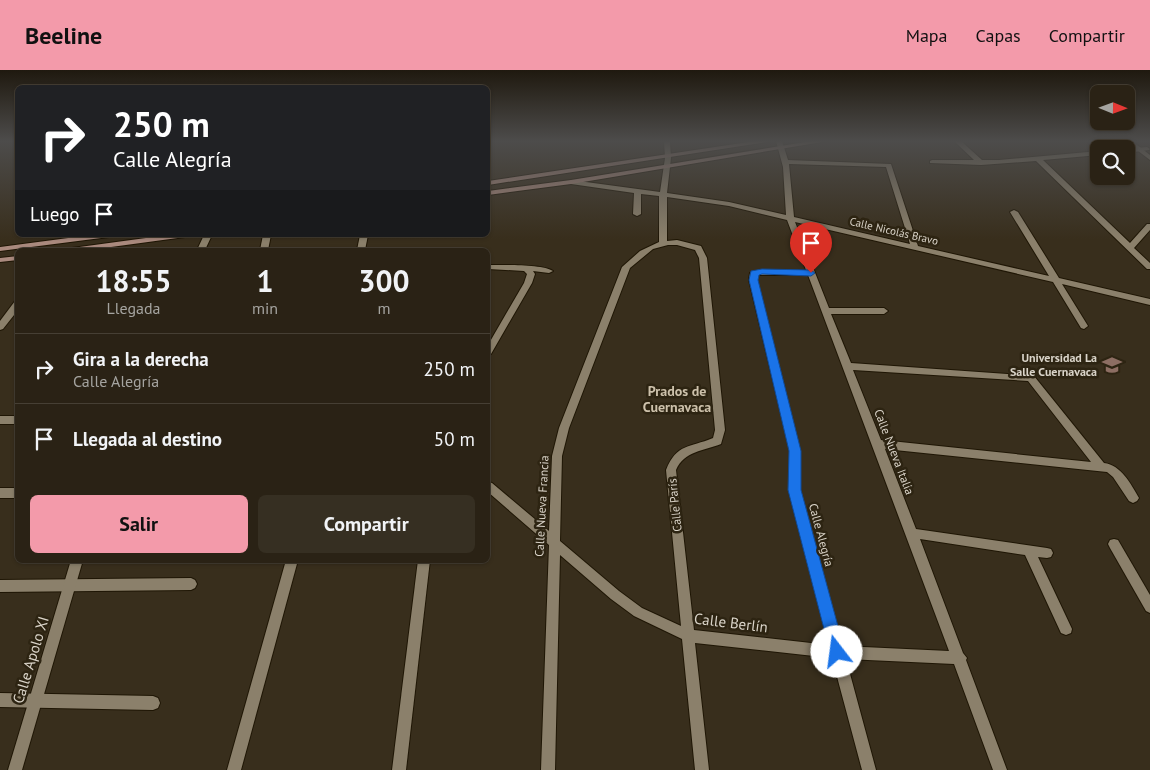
<!DOCTYPE html>
<html lang="es">
<head>
<meta charset="utf-8">
<style>
	:root { --surface:#2a2215; --page:#362f22; --text:#f1f3f6; --muted:#a5a4a0; --line:#463f34; --accent:#f39aaa }
	body { margin:0; font-family:"PT Sans",sans-serif; background:var(--page); color:var(--text); height:100vh; display:flex; flex-direction:column; font-size:19px; white-space:nowrap }
	* { box-sizing:border-box; margin:0 }
	p { font-size:16px; color:var(--muted) }
	.icon { flex:none; width:28px; height:28px; fill:none; stroke:currentColor; stroke-width:2; stroke-linecap:round; stroke-linejoin:round }
	.map { position:relative; flex:1; overflow:hidden }
	.side { position:absolute; left:15px; top:178px; width:475px; height:315px; display:flex; flex-direction:column; background:var(--surface); border-radius:8px; box-shadow:0 1px 4px #0004,0 0 0 1px var(--line) }
	.side>* { flex:none }
	.banner { position:absolute; left:15px; top:15px; width:475px; height:152px; border-radius:8px; box-shadow:0 1px 4px #0004,0 0 0 1px var(--line); background:#202124; color:#fff; overflow:hidden }
	.needle { width:32px; rotate:91deg }
	.tools { position:absolute; left:1090px; top:15px; display:grid; gap:10px }
	.tools a { display:grid; place-items:center; width:45px; height:45px; border-radius:8px; background:var(--surface); box-shadow:0 1px 4px #0004,0 0 0 1px var(--line); font-size:25px }
	.pin { position:absolute; display:grid; place-items:center; width:42px; height:42px; color:#fff; margin:-51px -21px; border-radius:50% 50% 50% 0; rotate:-45deg; box-shadow:0 0 5px #0007 }
	.pin .icon { rotate:45deg }
	.me { position:absolute; width:55px; margin:-28px; rotate:345deg; stroke-linejoin:round; filter:drop-shadow(0 0 4px #0008) }
	.turn { display:flex; align-items:center; gap:18px; height:105px; padding:0 15px; font-size:22px }
	.turn .icon { width:65px; height:65px; stroke-width:2.5 }
	.turn b { display:block; font-size:35px; line-height:42px }
	.then { display:flex; align-items:center; height:48px; padding:0 15px; background:#0003; gap:10px; font-size:19px }
	.eta { display:flex; justify-content:space-evenly; align-items:center; height:85px; text-align:center }
	.eta b { font-size:30px; font-weight:600; line-height:35px }
	.button { display:flex; gap:10px; margin-top:auto; padding:10px 15px }
	.button a { flex:1; height:58px; border-radius:8px; background:var(--accent); color:#111; font-size:20px; font-weight:600; line-height:58px; text-align:center }
	.button a+a { background:var(--page); color:var(--text) }
	ul { padding:0; list-style:none }
	li { display:flex; align-items:center; gap:15px; height:70px; padding:0 15px; border-top:1px solid var(--line) }
	li div { flex:1 }
	li b { display:block; font-size:19px }
	li em { font-style:normal }
	header { display:flex; align-items:center; gap:30px; box-sizing:border-box; height:70px; padding:0 25px; background:var(--accent); color:#111 }
	header strong { font-size:24px }
	nav { display:flex; gap:28px; margin-inline-start:auto; font-size:18px }
	.map>svg:first-child { display:block }
</style>
</head>
<body>
<header>
<strong>Beeline</strong>
<nav><a>Mapa</a><a>Capas</a><a>Compartir</a></nav>
</header>
<div class="map">
<svg width="1150" height="700" viewBox="0 0 1150 700">
	<rect width="100%" height="100%" fill="#382e1c"/>
	<g fill="none" stroke-linecap="round" stroke-linejoin="round">
		<defs>
			<g id="minor">
				<path d="M664,71H670L671,88L667,123L729,132L786,145L783,97L776,71H782L788,90L891,94L918,176L1049,206L1010,142L1014,140L1018,142L1059,208L1150,229V235L1062,214L1088,256L1084,259L1081,258L1053,212L795,152L829,238H884L888,241L884,244H831L851,293L1034,306L1104,393C1121,395 1131,414 1139,428L1137,431L1133,433L1129,431L1113,407L1107,402L885,379L916,459L1047,478L1051,479L1053,483L1051,487L1047,488L1038,487L1072,559L1071,563L1066,565L1061,563L1025,485L920,469L963,583L967,588L966,590L1007,700H993L954,594L846,589L876,700H862L832,588L695,573L709,700H695L682,569L634,546L611,529L560,485L555,700H541L549,475L488,422V412L492,413L549,461L552,386L559,358L622,197L640,181L659,172V126L641,124V144L637,146L633,144L634,123L571,114L568,112L571,110L660,122L665,88ZM789,94L886,97L910,174L794,147ZM667,127L729,136L787,150L806,200L754,201L750,203L749,210L790,381L789,421L829,575L694,560L676,400C684,381 704,381 721,374L725,360L707,188L701,176L677,170L667,171ZM668,175H677L695,180L699,188L715,360L713,368C689,378 677,373 666,400L681,556L642,538L619,521L560,471L562,386L569,358L630,198L653,179ZM758,205H808L949,581L842,576L799,421L800,381L757,210ZM853,300L1028,311L1091,392L881,370Z"/>
				<path d="M954,71H961L982,90H999L1099,81V85L1043,90L1130,173L1147,154H1150V160L1134,178L1150,193V199H1147L1036,91L981,95L930,93V91L932,90H974Z"/>
				<path d="M1147,77L1150,79L1149,80L1126,83V79Z"/>
				<path d="M263,165H271L268,180H260Z"/>
				<path d="M360,165H368L365,180H357Z"/>
				<path d="M488,195C502,195 543,194 553,201L549,203L533,201L535,204L532,213L491,284L488,285V275L524,213L527,204L524,201L488,199Z"/>
				<path d="M18,230V240L3,259L0,260V251L15,231Z"/>
				<rect x="0" y="346" width="18" height="8"/>
				<rect x="0" y="418" width="18" height="10"/>
				<path d="M1114,469L1118,470L1150,525V543L1146,541L1110,478L1108,474L1110,470Z"/>
				<path d="M286,490H298L241,700H227Z"/>
				<path d="M418,490H430L406,700H392Z"/>
				<path d="M191,508L195,510L197,514L195,518L191,520L0,522V510Z"/>
				<path d="M0,623L153,626L158,628L160,633L158,638L153,640L0,637Z"/>
			</g>
			<g id="tertiary">
				<path d="M1125,71H1132L1150,85V90Z"/>
				<path d="M204,165H212L205,180H197Z"/>
				<path d="M71,490H83L22,700H8Z"/>
			</g>
			<g id="secondary">
				<path d="M755,71H773L488,115V111Z"/>
				<path d="M811,71H828L571,114L488,125V121L571,110Z"/>
				<path d="M91,165H113L109,167L0,181V177Z"/>
				<path d="M168,165H189L185,167L89,180H68L72,178Z"/>
				<path d="M18,186V190L0,192V188Z"/>
			</g>
		</defs>
		<!-- minor casing -->
		<use href="#minor" stroke="#1f1605" stroke-width="2"/>
		<!-- tertiary casing -->
		<use href="#tertiary" stroke="#1f1605" stroke-width="2"/>
		<!-- secondary casing -->
		<use href="#secondary" stroke="#1f1605" stroke-width="2"/>
		<!-- minor -->
		<use href="#minor" fill="#8b806b" fill-rule="evenodd"/>
		<!-- tertiary -->
		<use href="#tertiary" fill="#8b806b" fill-rule="evenodd"/>
		<!-- secondary -->
		<use href="#secondary" fill="#aa8a7e" fill-rule="evenodd"/>
	</g>
	<!-- sky -->
	<linearGradient id="sky" x2="0" y2="1"><stop stop-color="#1f190f"/><stop offset="0.42" stop-color="#4d4c4b"/><stop offset="1" stop-color="#4d4c4b" stop-opacity="0"/></linearGradient>
	<rect width="1150" height="169" fill="url(#sky)"/>
	<!-- route -->
	<path fill="#1a73e8" stroke="#114b97" d="M762,199L811,200L815,203L811,206L762,204L759,205L758,210L801,381V420L845,582L843,587L837,590L832,587L830,582L788,420L789,381L749,210L751,201Z"/>
	<!-- icons -->
	<defs>
		<symbol id="university-bare" viewBox="-9 -9 18 18"><path d="M0-5L7-2L0 1L-7-2ZM-4 1L0 2.5L4 1V4Q0 6-4 4Z" fill="#8d6e63" stroke="#2d2412" stroke-width="2.5" paint-order="stroke"/></symbol>
	</defs>
	<g fill-rule="evenodd">
		<use href="#university-bare" x="1098" y="281" width="28" height="28"/>
	</g>
	<g text-anchor="middle" stroke-width="5" stroke-linejoin="round" paint-order="stroke">
		<!-- far-street labels -->
		<g font-size="11" fill="#dad4c9" stroke="#2d2412">
			<text transform="translate(894 161) rotate(13)" y="4">Calle Nicolás Bravo</text>
		</g>
		<!-- poi labels -->
		<g font-size="12" font-weight="bold" fill="#dad4c9" stroke="#2d2412" text-anchor="end">
			<text x="1097" y="292">Universidad La<tspan x="1097" dy="14">Salle Cuernavaca</tspan></text>
		</g>
		<!-- street labels -->
		<g font-size="12" fill="#dad4c9" stroke="#2d2412">
			<text transform="translate(894 382) rotate(69)" y="4">Calle Nueva Italia</text>
			<text transform="translate(675 435) rotate(-96)" y="4">Calle París</text>
			<text transform="translate(542 436) rotate(-87)" y="4">Calle Nueva Francia</text>
			<text transform="translate(821 465) rotate(75)" y="4">Calle Alegría</text>
		</g>
		<!-- neighbourhood labels -->
		<g font-size="14" font-weight="bold" fill="#cdc1ab" stroke="#2d2412">
			<text x="677" y="326">Prados de<tspan x="677" dy="16">Cuernavaca</tspan></text>
		</g>
		<!-- near-street labels -->
		<g font-size="15" fill="#dad4c9" stroke="#2d2412">
			<text transform="translate(731 553) rotate(7)" y="5">Calle Berlín</text>
			<text transform="translate(31 590) rotate(-73)" y="5">Calle Apolo XI</text>
		</g>
	</g>
</svg>
<div class="tools">
<a><svg class="needle" viewBox="-14 -14 28 28"><path d="M0-13l5 13h-10z" fill="#e53935"/><path d="M0 13l5-13h-10z" fill="#a5a4a0"/></svg></a>
<a><svg class="icon" aria-label="search" viewBox="0 0 24 24"><circle cx="10" cy="10" r="6"/><path d="M15 15l6 6"/></svg></a>
</div>
<div class="pin" style="left:811px;top:203px;background:#d93025"><svg class="icon" aria-label="arrive" viewBox="0 0 24 24"><path d="M6 21V4h12l-3 4 3 4H6"/></svg></div>
<svg class="me" style="left:837px;top:582px" viewBox="-20 -20 40 40"><circle r="19" fill="#fff"/><path d="M0-13L10 11 0 6-10 11z" fill="#1a73e8"/></svg>
<div class="banner">
<div class="turn"><svg class="icon" aria-label="right" viewBox="0 0 24 24"><path d="M7 20v-9h11M14 6l5 5-5 5"/></svg><div><b>250 m</b>Calle Alegría</div></div>
<div class="then">Luego<svg class="icon" aria-label="arrive" viewBox="0 0 24 24"><path d="M6 21V4h12l-3 4 3 4H6"/></svg></div>
</div>
<section class="side">
<div class="eta">
<div><b>18:55</b><p>Llegada</p></div>
<div><b>1</b><p>min</p></div>
<div><b>300</b><p>m</p></div>
</div>
<ul>
<li><svg class="icon" aria-label="right" viewBox="0 0 24 24"><path d="M7 20v-9h11M14 6l5 5-5 5"/></svg><div><b>Gira a la derecha</b><p>Calle Alegría</p></div><em>250 m</em></li>
<li><svg class="icon" aria-label="arrive" viewBox="0 0 24 24"><path d="M6 21V4h12l-3 4 3 4H6"/></svg><div><b>Llegada al destino</b></div><em>50 m</em></li>
</ul>
<div class="button"><a>Salir</a><a>Compartir</a></div>
</section>
</div>
</body>
</html>
